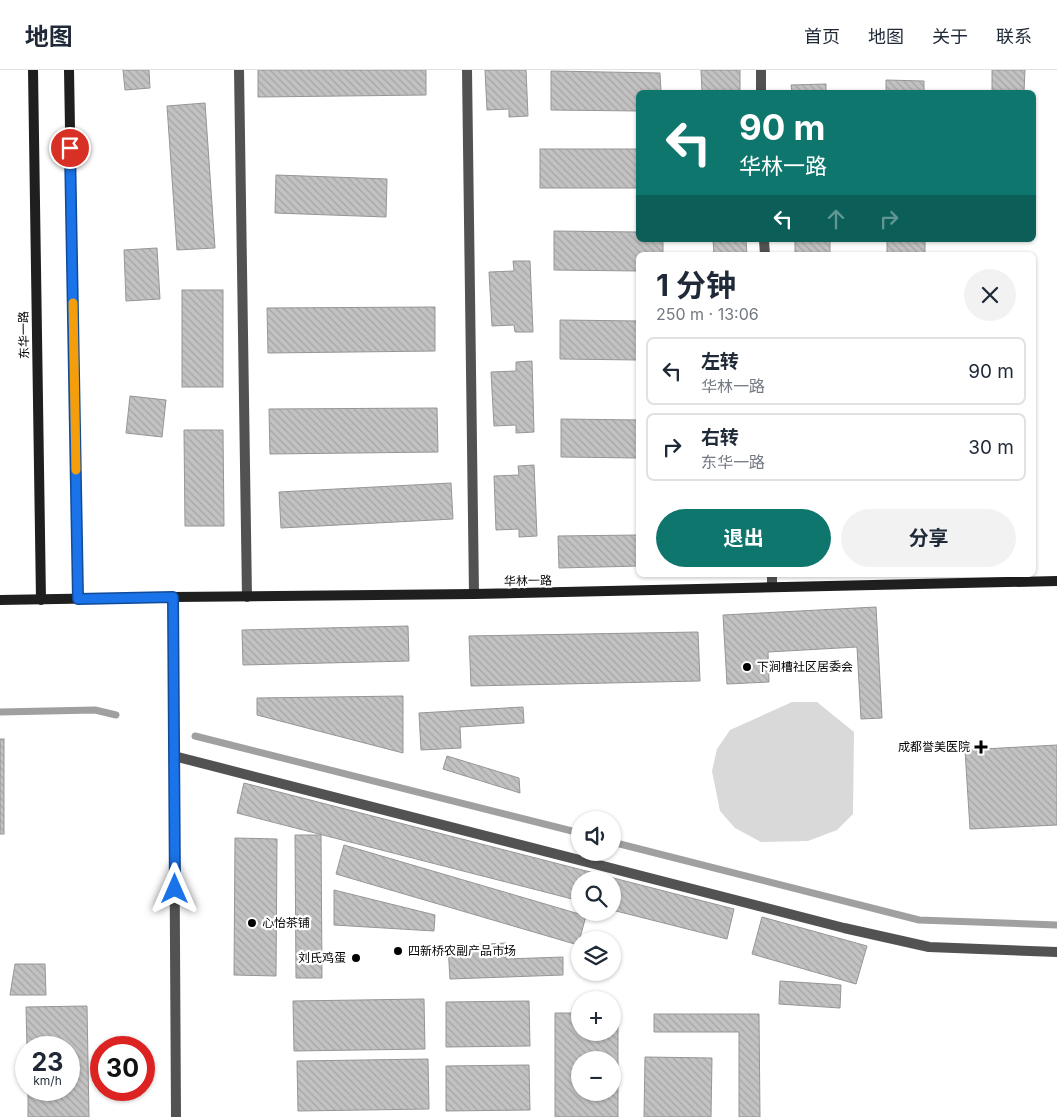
<!DOCTYPE html>
<html lang="zh">
<head>
<meta charset="utf-8">
<style>
	:root { --surface:#fff; --page:#f2f2f3; --text:#1f2937; --muted:#747a83; --line:#e0e1e3; --accent:#0f766e }
	body { margin:0; font-family:Inter,"Noto Sans SC",sans-serif; background:var(--page); color:var(--text); height:100vh; display:flex; flex-direction:column; font-size:19px; white-space:nowrap }
	* { box-sizing:border-box; margin:0 }
	p { font-size:16px; color:var(--muted) }
	.icon { flex:none; width:28px; height:28px; fill:none; stroke:currentColor; stroke-width:2; stroke-linecap:round; stroke-linejoin:round }
	.map { position:relative; flex:1; overflow:hidden }
	.details { position:absolute; left:636px; top:182px; width:400px; height:325px; display:flex; flex-direction:column; background:var(--surface); border-radius:8px; box-shadow:0 1px 4px #0004 }
	.details>* { flex:none }
	.hud { position:absolute; left:636px; top:20px; width:400px; height:152px; border-radius:8px; box-shadow:0 1px 4px #0004; background:#0f766e; color:#fff; overflow:hidden }
	.buttons { position:absolute; left:571px; top:741px; display:grid; gap:10px }
	.buttons a { display:grid; place-items:center; width:50px; height:50px; border-radius:50%; background:var(--surface); box-shadow:0 1px 4px #0004; font-size:25px }
	.speed { position:absolute; left:15px; top:966px; display:flex; gap:10px; font-size:25px; font-weight:700; text-align:center }
	.speed>* { display:grid; place-content:center; width:65px; height:65px; border-radius:50%; background:var(--surface); box-shadow:0 1px 4px #0004; line-height:1 }
	.speed small { font-size:12px; font-weight:400 }
	.speed .limit { border:8px solid #d22; background:#fff; color:#111 }
	.pin { position:absolute; display:grid; place-items:center; width:42px; height:42px; color:#fff; margin:-21px; border:2px solid #fff; border-radius:50%; box-shadow:0 1px 5px #0007 }
	.me { position:absolute; width:55px; margin:-28px; rotate:0deg; stroke-linejoin:round; filter:drop-shadow(0 0 4px #0008) }
	.turn { display:flex; align-items:center; gap:18px; height:105px; padding:0 20px; font-size:22px }
	.turn .icon { width:65px; height:65px; stroke-width:2.5 }
	.turn b { display:block; font-size:35px; line-height:42px }
	.lanes { display:flex; align-items:center; height:48px; padding:0 20px; background:#0003; justify-content:center; gap:25px; direction:ltr }
	.lanes .off { opacity:.35 }
	.round { display:grid; place-items:center; flex:none; width:52px; height:52px; border-radius:26px; background:var(--page) }
	.overview { display:flex; align-items:center; justify-content:space-between; height:85px; padding:0 20px }
	h1 { font-size:30px; font-weight:700; line-height:38px }
	.primary-button { display:flex; gap:10px; margin-top:auto; padding:10px 20px }
	.primary-button a { flex:1; height:58px; border-radius:30px; background:var(--accent); color:#fff; font-size:20px; font-weight:700; line-height:58px; text-align:center }
	.primary-button a+a { background:var(--page); color:var(--text) }
	ul { padding:0; list-style:none }
	li { display:flex; align-items:center; gap:15px; height:68px; margin:0 10px 8px; padding:0 10px; border:2px solid var(--line); border-radius:8px }
	li div { flex:1 }
	li b { display:block; font-size:19px }
	li em { font-style:normal }
	header { display:flex; align-items:center; gap:30px; box-sizing:border-box; height:70px; padding:0 25px; background:var(--surface); border-bottom:1px solid var(--line) }
	header strong { font-size:24px }
	nav { display:flex; gap:28px; margin-inline-start:auto; font-size:18px }
	.map>svg:first-child { display:block }
</style>
</head>
<body>
<header>
<strong>地图</strong>
<nav><a>首页</a><a>地图</a><a>关于</a><a>联系</a></nav>
</header>
<div class="map">
<svg width="1057" height="1047" viewBox="0 0 1057 1047">
	<defs>
		<pattern id="building-back-hatch" width="6" height="6" patternUnits="userSpaceOnUse" patternTransform="scale(1.25)"><rect width="6" height="6" fill="#c2c2c2"/><path d="M-1 5l2 2M0 0l6 6M5-1l2 2" fill="none" stroke="#a5a5a5"/></pattern>
	</defs>
	<rect width="100%" height="100%" fill="#fff"/>
	<!-- green -->
	<path fill="#d9d9d9" d="M792,632H817L854,662L853,744L837,760L808,771L761,772L735,758L720,741L712,701L717,679L730,660Z"/>
	<g fill="none" stroke-linecap="round" stroke-linejoin="round">
		<!-- stream -->
		<g stroke="#a0a0a0" stroke-width="7">
			<path d="M0,642L95,640L116,645"/>
			<path d="M195,666L580,763"/>
			<path d="M612,772L919,850L1057,855"/>
		</g>
	</g>
	<!-- building -->
	<g fill="url(#building-back-hatch)" stroke="#969696" fill-rule="evenodd">
		<path d="M123,0H149L150,18L125,20Z"/>
		<path d="M258,0H426V25L258,27Z"/>
		<path d="M485,0H526L528,46L509,47V39L487,40Z"/>
		<path d="M701,0H740V22H702Z"/>
		<path d="M992,0H1025L1024,22H992Z"/>
		<path d="M551,1L660,3L661,22H639V41L551,40Z"/>
		<path d="M886,10L924,11V22H886Z"/>
		<path d="M826,14V22H792L791,15Z"/>
		<path d="M205,33L215,178L177,180L167,36Z"/>
		<rect x="540" y="79" width="99" height="39"/>
		<path d="M276,105L387,109L386,147L275,143Z"/>
		<path d="M554,161L639,162V170H663V185H639V201L554,200Z"/>
		<path d="M713,170H746L747,185H714Z"/>
		<rect x="795" y="170" width="35" height="15"/>
		<rect x="887" y="170" width="38" height="15"/>
		<path d="M157,178L160,229L126,231L124,180Z"/>
		<path d="M513,191H530L533,262H515L514,255L492,256L489,202L514,201Z"/>
		<rect x="182" y="220" width="41" height="97"/>
		<path d="M435,237V281L268,283L267,238Z"/>
		<path d="M560,250L639,251V290L560,289Z"/>
		<path d="M532,291L534,362L516,363V355L494,356L491,302L516,301V292Z"/>
		<path d="M130,326L166,330L162,367L126,363Z"/>
		<path d="M437,338L438,382L270,384L269,339Z"/>
		<path d="M561,349L639,350V388L561,387Z"/>
		<path d="M184,360H223L224,456H185Z"/>
		<path d="M534,395L537,466L519,467V459L496,460L494,406L519,405L518,396Z"/>
		<path d="M451,413L453,449L281,458L279,422Z"/>
		<path d="M639,465V496L559,498L558,466Z"/>
		<path d="M876,537L882,648L861,649L857,577L768,582L769,612L727,614L723,545Z"/>
		<path d="M408,556L409,591L243,595L242,560Z"/>
		<path d="M698,562L700,611L471,616L469,566Z"/>
		<path d="M403,626V683L257,645V628Z"/>
		<path d="M523,637L524,653L460,657L461,678L421,680L419,643Z"/>
		<rect x="0" y="669" width="4" height="95"/>
		<path d="M1057,675V755L970,759L965,680Z"/>
		<path d="M447,686L519,708L520,723L443,699Z"/>
		<path d="M244,713L734,839L727,869L612,840V810H580V831L237,743Z"/>
		<path d="M295,765H321L322,908H296Z"/>
		<path d="M235,768L277,769L276,906L234,905Z"/>
		<path d="M344,775L586,846L578,875L336,804Z"/>
		<path d="M334,820L435,845L434,861L334,855Z"/>
		<path d="M762,847L867,876L856,914L752,884Z"/>
		<path d="M506,873V889L563,887V905L450,909L448,876Z"/>
		<path d="M15,894H45L46,925H10Z"/>
		<path d="M780,911L841,915L840,938L779,934Z"/>
		<path d="M424,929L425,979L294,981L293,931Z"/>
		<path d="M529,931L530,976L446,977V932Z"/>
		<path d="M87,936L89,1047H28V1020H69V978H27L26,937Z"/>
		<path d="M555,943H580V962H612V943H618V1047H555ZM580,990H612V1022H580Z"/>
		<path d="M654,944H759L760,1047H739V962H654Z"/>
		<path d="M645,987L712,988L711,1047H644Z"/>
		<path d="M428,989L429,1039L298,1041L297,991Z"/>
		<path d="M529,995L530,1040L446,1041V996Z"/>
	</g>
	<g fill="none" stroke-linecap="round" stroke-linejoin="round">
		<!-- lane -->
		<g stroke="#525252" stroke-width="10">
			<path d="M239,0L247,527"/>
			<path d="M467,0L474,524"/>
			<path d="M761,0V22"/>
			<path d="M764,170L765,185"/>
			<path d="M772,505V517"/>
		</g>
		<!-- street -->
		<g stroke="#525252" stroke-width="10">
			<path d="M173,527L176,1047"/>
			<path d="M174,686L844,858L929,877L1057,882"/>
		</g>
		<!-- secondary -->
		<g stroke="#1f1f1f" stroke-width="10">
			<path d="M33,0L41,530"/>
			<path d="M69,0L78,529"/>
			<path d="M0,530L173,527L474,524L1057,511"/>
		</g>
	</g>
	<g fill="none" stroke-linecap="round" stroke-linejoin="round">
		<defs>
			<path id="route" d="M70,78L78,529L173,527L175,819"/>
		</defs>
		<!-- route casing -->
		<use href="#route" stroke="#114b97" stroke-width="12"/>
		<!-- route -->
		<use href="#route" stroke="#1a73e8" stroke-width="9"/>
		<!-- slow -->
		<path stroke="#f59e0b" stroke-width="9" d="M73,233L76,400"/>
	</g>
	<!-- markers -->
	<g fill="#000" stroke="#fff" stroke-width="2">
		<circle cx="747" cy="597" r="5"/>
		<path d="M978.5 669.5h5v5h5v5h-5v5h-5v-5h-5v-5h5z"/>
		<circle cx="252" cy="853" r="5"/>
		<circle cx="398" cy="881" r="5"/>
		<circle cx="356" cy="888" r="5"/>
	</g>
	<g text-anchor="middle" stroke-width="4.5" stroke-linejoin="round" paint-order="stroke">
		<!-- street labels -->
		<g font-size="12" fill="#000" stroke="#fff">
			<text transform="translate(24 265) rotate(-91)" y="4">东华一路</text>
			<text transform="translate(528 511) rotate(-1)" y="4">华林一路</text>
		</g>
		<!-- poi labels -->
		<g font-size="12" fill="#000" stroke="#fff" text-anchor="start">
			<text x="757" y="601">下涧槽社区居委会</text>
			<text x="970" y="681" text-anchor="end">成都誉美医院</text>
			<text x="262" y="857">心怡茶铺</text>
			<text x="408" y="885">四新桥农副产品市场</text>
			<text x="346" y="892" text-anchor="end">刘氏鸡蛋</text>
		</g>
	</g>
</svg>
<div class="buttons">
<a><svg class="icon" aria-label="sound" viewBox="0 0 24 24"><path d="M4 9h4l5-4v14l-5-4H4zM17 9q2 3 0 6"/></svg></a>
<a><svg class="icon" aria-label="search" viewBox="0 0 24 24"><circle cx="10" cy="10" r="6"/><path d="M15 15l6 6"/></svg></a>
<a><svg class="icon" aria-label="layers" viewBox="0 0 24 24"><path d="M12 4l9 5-9 5-9-5zM3 14l9 5 9-5"/></svg></a>
<a>+</a>
<a>−</a>
</div>
<div class="speed"><div>23<small>km/h</small></div><div class="limit">30</div></div>
<div class="pin" style="left:70px;top:78px;background:#d93025"><svg class="icon" aria-label="arrive" viewBox="0 0 24 24"><path d="M6 21V4h12l-3 4 3 4H6"/></svg></div>
<svg class="me" style="left:175px;top:819px" viewBox="-20 -20 40 40"><path d="M0-17L14 15 0 8-14 15z" fill="#1a73e8" stroke="#fff" stroke-width="4"/></svg>
<div class="hud">
<div class="turn"><svg class="icon" aria-label="left" viewBox="0 0 24 24"><path d="M17 20v-9H6M10 6l-5 5 5 5"/></svg><div><b>90 m</b>华林一路</div></div>
<div class="lanes"><svg class="icon" aria-label="left" viewBox="0 0 24 24"><path d="M17 20v-9H6M10 6l-5 5 5 5"/></svg><svg class="icon off" aria-label="ahead" viewBox="0 0 24 24"><path d="M12 20V5M6 11l6-6 6 6"/></svg><svg class="icon off" aria-label="right" viewBox="0 0 24 24"><path d="M7 20v-9h11M14 6l5 5-5 5"/></svg></div>
</div>
<section class="details">
<div class="overview"><div><h1>1 分钟</h1><p>250 m · 13:06</p></div><a class="round"><svg class="icon" aria-label="close" viewBox="0 0 24 24"><path d="M6 6l12 12M18 6L6 18"/></svg></a></div>
<ul>
<li><svg class="icon" aria-label="left" viewBox="0 0 24 24"><path d="M17 20v-9H6M10 6l-5 5 5 5"/></svg><div><b>左转</b><p>华林一路</p></div><em>90 m</em></li>
<li><svg class="icon" aria-label="right" viewBox="0 0 24 24"><path d="M7 20v-9h11M14 6l5 5-5 5"/></svg><div><b>右转</b><p>东华一路</p></div><em>30 m</em></li>
</ul>
<div class="primary-button"><a>退出</a><a>分享</a></div>
</section>
</div>
</body>
</html>
